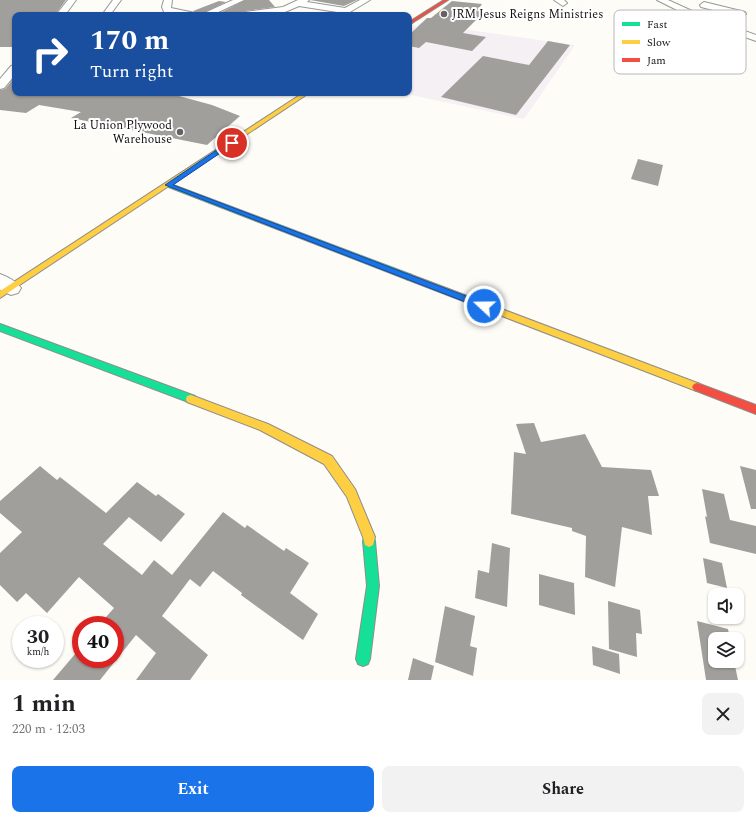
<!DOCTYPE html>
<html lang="en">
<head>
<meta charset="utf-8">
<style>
	:root { --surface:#fff; --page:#f2f2f2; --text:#202124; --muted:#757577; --accent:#1a73e8 }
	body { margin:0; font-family:Spectral,serif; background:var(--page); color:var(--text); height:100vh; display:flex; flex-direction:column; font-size:15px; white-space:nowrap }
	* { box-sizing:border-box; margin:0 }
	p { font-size:13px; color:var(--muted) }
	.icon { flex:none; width:22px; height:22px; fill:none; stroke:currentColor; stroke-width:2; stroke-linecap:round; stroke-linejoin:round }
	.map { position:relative; height:680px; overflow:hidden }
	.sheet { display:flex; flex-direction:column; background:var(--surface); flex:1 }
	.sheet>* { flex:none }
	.hud { position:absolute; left:12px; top:12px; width:400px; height:84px; border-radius:8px; box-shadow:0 1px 3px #0004; background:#1a4fa0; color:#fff; overflow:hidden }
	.tools { position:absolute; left:708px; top:588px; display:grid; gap:8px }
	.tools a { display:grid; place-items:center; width:36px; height:36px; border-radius:8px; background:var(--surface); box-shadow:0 1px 3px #0004; font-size:20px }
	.speed { position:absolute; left:12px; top:616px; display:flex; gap:8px; font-size:20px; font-weight:700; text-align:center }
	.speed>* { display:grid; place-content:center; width:52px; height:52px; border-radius:50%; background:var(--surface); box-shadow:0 1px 3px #0004; line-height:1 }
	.speed small { font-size:10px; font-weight:400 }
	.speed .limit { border:6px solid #d22; background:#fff; color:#111 }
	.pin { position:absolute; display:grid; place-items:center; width:34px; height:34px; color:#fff; margin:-17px; border:2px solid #fff; border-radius:50%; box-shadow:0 1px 4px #0007 }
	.me { position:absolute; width:44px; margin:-22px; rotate:291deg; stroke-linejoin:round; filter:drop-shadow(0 0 3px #0008) }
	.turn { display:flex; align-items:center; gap:14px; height:84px; padding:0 12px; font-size:18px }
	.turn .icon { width:52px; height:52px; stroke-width:2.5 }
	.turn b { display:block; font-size:28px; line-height:34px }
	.round { display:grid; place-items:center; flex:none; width:42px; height:42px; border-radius:8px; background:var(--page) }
	.summary { display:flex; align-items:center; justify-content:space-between; height:68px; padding:0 12px }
	h1 { font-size:24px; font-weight:700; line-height:30px }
	.action { display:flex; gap:8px; margin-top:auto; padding:8px 12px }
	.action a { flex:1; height:46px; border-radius:8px; background:var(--accent); color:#fff; font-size:16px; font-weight:700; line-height:46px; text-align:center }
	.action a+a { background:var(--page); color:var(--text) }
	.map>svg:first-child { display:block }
</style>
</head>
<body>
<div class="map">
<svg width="756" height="680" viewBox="0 0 756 680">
	<rect width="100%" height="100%" fill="#fdfcf7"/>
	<!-- industrial -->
	<path fill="#f5f0f3" d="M420,23L575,45L524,119L402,93H409V30Z"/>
	<!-- building -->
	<g fill="#a19f9c">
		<path d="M0,0H66L55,15H15V47H0Z"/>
		<path d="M245,0H269L275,7L245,11L240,15H216Z"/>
		<path d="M310,0H357L344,6Z"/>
		<path d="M219,1L226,2L199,15L193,11Z"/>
		<path d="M452,1L482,4L477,11L484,12L463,33L486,37L472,51L426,42L419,48L409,46V35L427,18H431Z"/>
		<path d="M548,41L570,45L516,115L441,97L483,56L529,65Z"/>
		<path d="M15,77V93H160L179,96L212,105L240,116L207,145L71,118L81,112L39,105L26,113L0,110V90L5,89Z"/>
		<path d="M638,159L663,165L658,186L631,179Z"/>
		<path d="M534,423L541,442L585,434L602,467L651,470L659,496H648L652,535L622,527L615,587L585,577L586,536L572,531V528L511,514L514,452L526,454L516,424Z"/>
		<path d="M40,466L57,480L60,477L106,513L137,482L156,496L158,494L185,514L161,542L129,517L103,544L142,575L154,560L172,575L223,512L245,528L247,525L284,551L286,548L309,563L290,593L318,614L303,640L241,595L242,593L213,571L200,587L190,579L162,616L208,655L190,680H136L156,653L136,635L100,680H53L81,647V659H115V625H99L114,608L79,577L47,613L26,593L17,602L0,585V553L22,532L0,513V501Z"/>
		<path d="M740,466L756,470V509H751Z"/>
		<path d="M702,489L724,494L730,520L756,526V554L710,543L705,516L707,517Z"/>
		<path d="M492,543L510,548L507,607L475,598L478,570L489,573Z"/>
		<path d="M703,558L722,563L727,588L707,583Z"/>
		<path d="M539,574L574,583L575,615L539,605Z"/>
		<path d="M608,601L640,610L642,634L636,633L637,657L609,649Z"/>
		<path d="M445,606L475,616L470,646L477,648L473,676L435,662Z"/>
		<path d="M697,621L728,629L730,639H715V661H734L738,680H706Z"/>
		<path d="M592,646L619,654L620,674L593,665Z"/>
		<path d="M413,658L434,666L431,680H408Z"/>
	</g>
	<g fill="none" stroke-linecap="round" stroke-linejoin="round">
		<defs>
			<g id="street">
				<path d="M68,0H76L65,15H56Z"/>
				<path d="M113,0H121L110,15H102Z"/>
				<path d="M164,0H172L171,8L195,13L196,15H179L164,12L162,7Z"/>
				<path d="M233,0H244L212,15H200Z"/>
				<path d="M298,0H309L307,2L345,8L360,0H370L345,15H335L337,12L299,6L285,12L263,15H241L245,12L283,7Z"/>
				<path d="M554,0H564L567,3L563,6Z"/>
				<path d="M657,0H668L701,15L756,35V41L695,19Z"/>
				<path d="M704,2L745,12L746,14L742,17L701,7L700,5Z"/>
				<path d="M15,65V75L4,88L0,89V79L11,66Z"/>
				<path d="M0,274C8,277 16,281 21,288L18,293L11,295L0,290Z"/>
			</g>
			<g id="fast">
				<path d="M168,183L412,275L413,277L409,280L406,279L166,186V184Z"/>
				<path d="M0,324L195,396L196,399L195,402L191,403L0,331Z"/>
				<path d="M369,535L373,537L375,541L379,586L370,659L368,664L363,666L358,664L356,659L367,586L363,541L365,537Z"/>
			</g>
			<g id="slow">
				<path d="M303,93H309L0,298V291Z"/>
				<path d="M409,274L700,384L702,387L700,390L697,391L694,390L406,279L405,277L406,275Z"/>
				<path d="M191,395L268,424L332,456L355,489L375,537L373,545L369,547L365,545L363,537L347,497L324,464L260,430L187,402L186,399L187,396Z"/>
			</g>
			<g id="jam">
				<path d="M444,0H448L409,25V22Z"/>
				<path d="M697,383L756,405V414L694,390L692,387L694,384Z"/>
			</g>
		</defs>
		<!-- street casing -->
		<use href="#street" stroke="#979795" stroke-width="2"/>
		<!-- fast casing -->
		<use href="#fast" stroke="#8e8d8b" stroke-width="2"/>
		<!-- slow casing -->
		<use href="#slow" stroke="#8e8d8b" stroke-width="2"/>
		<!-- jam casing -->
		<use href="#jam" stroke="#8e8d8b" stroke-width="2"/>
		<!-- street -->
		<use href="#street" fill="#fffffe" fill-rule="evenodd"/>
		<!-- fast -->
		<use href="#fast" fill="#16e098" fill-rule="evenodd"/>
		<!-- slow -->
		<use href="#slow" fill="#ffcf43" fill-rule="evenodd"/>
		<!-- jam -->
		<use href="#jam" fill="#f24e42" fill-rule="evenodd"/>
	</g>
	<!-- route -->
	<path fill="#1a73e8" stroke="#114b97" d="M230,141L235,143L173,185L487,304L488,306L487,308H481L165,185Z"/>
	<!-- markers -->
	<g fill="#646362" stroke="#fff" stroke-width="1.5">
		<circle cx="444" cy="14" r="4"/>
		<circle cx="180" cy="132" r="4"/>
	</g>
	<g text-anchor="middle" stroke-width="4" stroke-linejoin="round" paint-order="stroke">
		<!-- far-poi labels -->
		<g font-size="12" fill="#111" stroke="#fff" text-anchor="start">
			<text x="452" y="18">JRM Jesus Reigns Ministries</text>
			<text x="172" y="129" text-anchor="end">La Union Plywood<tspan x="172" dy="14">Warehouse</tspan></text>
		</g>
	</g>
	<!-- legend -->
	<rect x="614" y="10" width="132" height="64" rx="6" fill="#fff" stroke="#b8b8b8" stroke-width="1"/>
	<rect x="622" y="22" width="18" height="4" fill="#16e098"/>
	<rect x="622" y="40" width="18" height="4" fill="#ffcf43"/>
	<rect x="622" y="58" width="18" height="4" fill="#f24e42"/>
	<g font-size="11" fill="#111">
		<text x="647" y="28">Fast</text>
		<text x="647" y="46">Slow</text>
		<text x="647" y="64">Jam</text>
	</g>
</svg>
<div class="tools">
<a><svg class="icon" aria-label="sound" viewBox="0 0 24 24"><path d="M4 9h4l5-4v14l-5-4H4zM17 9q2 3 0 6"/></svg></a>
<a><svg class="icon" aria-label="layers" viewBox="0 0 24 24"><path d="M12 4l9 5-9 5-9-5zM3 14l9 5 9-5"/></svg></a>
</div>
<div class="speed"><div>30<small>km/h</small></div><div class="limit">40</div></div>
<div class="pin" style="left:232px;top:143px;background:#d93025"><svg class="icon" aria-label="arrive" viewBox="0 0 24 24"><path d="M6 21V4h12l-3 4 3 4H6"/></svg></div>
<svg class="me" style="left:484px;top:306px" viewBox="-20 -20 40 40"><circle r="17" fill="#1a73e8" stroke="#fff" stroke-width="3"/><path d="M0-11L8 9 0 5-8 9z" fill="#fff"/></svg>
<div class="hud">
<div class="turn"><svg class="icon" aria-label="right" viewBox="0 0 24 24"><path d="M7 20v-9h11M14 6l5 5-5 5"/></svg><div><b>170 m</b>Turn right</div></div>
</div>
</div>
<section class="sheet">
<div class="summary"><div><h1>1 min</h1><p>220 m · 12:03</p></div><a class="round"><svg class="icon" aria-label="close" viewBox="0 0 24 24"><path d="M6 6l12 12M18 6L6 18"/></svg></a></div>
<div class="action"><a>Exit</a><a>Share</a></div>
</section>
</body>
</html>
